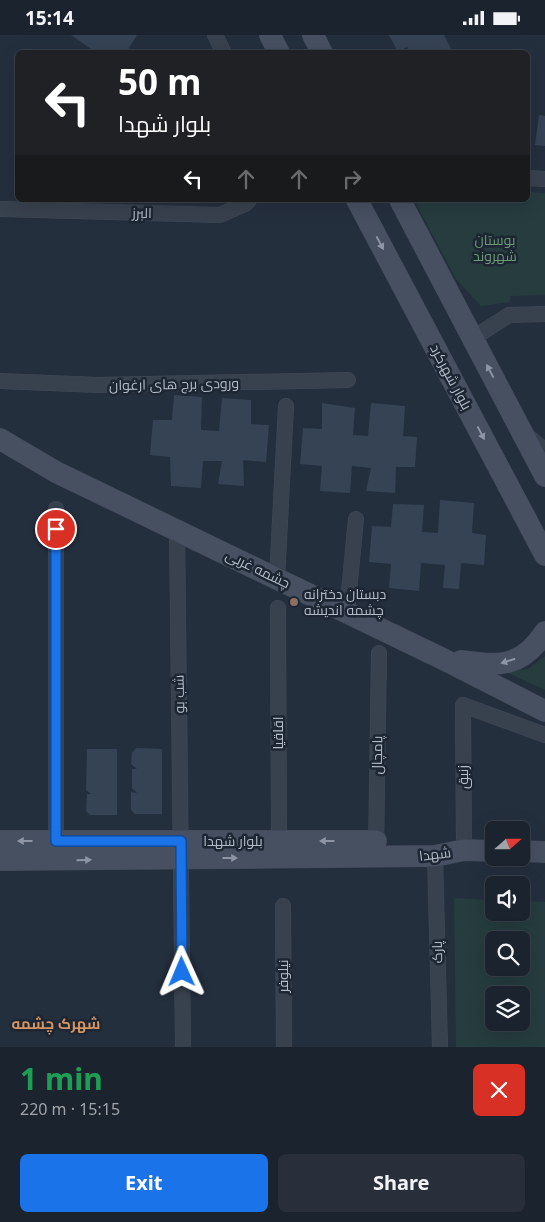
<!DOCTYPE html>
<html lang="en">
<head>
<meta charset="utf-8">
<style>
	:root { --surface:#1b232e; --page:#282f3a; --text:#f1f3f6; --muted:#a0a4aa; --line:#39404a; --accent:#1a73e8 }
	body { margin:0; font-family:"Noto Sans",Cairo,sans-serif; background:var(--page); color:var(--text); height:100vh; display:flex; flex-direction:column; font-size:19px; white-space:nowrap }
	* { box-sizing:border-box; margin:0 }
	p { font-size:16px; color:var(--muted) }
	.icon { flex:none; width:28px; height:28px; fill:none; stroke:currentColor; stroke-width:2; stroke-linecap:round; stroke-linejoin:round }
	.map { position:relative; height:1012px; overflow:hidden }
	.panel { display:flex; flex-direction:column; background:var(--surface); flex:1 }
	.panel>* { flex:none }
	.banner { position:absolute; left:15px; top:15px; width:515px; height:152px; border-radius:8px; box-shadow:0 5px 20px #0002,0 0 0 1px var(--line); background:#202124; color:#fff; overflow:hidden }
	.needle { width:32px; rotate:69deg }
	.tools { position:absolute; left:485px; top:786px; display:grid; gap:10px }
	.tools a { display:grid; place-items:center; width:45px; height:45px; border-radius:8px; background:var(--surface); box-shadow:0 5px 20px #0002,0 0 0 1px var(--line); font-size:25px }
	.pin { position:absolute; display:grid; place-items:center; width:42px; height:42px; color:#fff; margin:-21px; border:2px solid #fff; border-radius:50%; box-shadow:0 1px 5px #0007 }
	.me { position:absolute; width:55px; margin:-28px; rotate:359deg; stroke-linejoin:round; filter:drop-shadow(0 0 4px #0008) }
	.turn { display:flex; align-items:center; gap:18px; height:105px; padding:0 20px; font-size:22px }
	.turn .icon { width:65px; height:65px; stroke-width:2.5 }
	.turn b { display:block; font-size:35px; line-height:42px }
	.lanes { display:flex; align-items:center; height:48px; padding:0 20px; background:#0003; justify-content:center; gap:25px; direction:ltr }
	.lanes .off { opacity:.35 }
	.round { display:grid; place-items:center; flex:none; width:52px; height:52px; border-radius:8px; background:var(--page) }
	.overview { display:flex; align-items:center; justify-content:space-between; height:85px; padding:0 20px }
	h1 { font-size:30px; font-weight:700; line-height:38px; color:#1e9e55 }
	.action { display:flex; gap:10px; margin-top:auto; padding:10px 20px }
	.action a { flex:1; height:58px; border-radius:8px; background:var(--accent); color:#fff; font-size:20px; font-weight:700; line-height:58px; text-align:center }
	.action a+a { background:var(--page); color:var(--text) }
	.status { display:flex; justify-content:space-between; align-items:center; height:35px; padding:0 25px; background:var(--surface); direction:ltr }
	.status svg { height:14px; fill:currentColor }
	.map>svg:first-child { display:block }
</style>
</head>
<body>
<div class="status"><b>15:14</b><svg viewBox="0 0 49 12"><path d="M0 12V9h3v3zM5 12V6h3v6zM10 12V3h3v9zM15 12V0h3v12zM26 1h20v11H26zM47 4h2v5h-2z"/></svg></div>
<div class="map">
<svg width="545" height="1012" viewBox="0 0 545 1012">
	<rect width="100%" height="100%" fill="#242f3e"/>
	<!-- green -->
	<g fill="#263c3f" fill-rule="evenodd">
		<path d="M528,157L545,158V260L510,261V267L481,271L456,244L414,165H528Z"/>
		<path d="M545,621V655L506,637L528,634Z"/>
		<path d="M454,863L494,865V878H521V866L545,867V1012H456ZM494,905H521V932H494ZM494,960H521V988H494Z"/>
	</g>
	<!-- building -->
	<g fill="#364354">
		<path d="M71,0H137L126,18H97Z"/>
		<path d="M389,0H444L453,18H410L407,12L398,17Z"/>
		<path d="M539,80L545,81V111L535,110Z"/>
		<path d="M174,360L202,362L201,395L219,396L222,363L251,365V389L269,390L266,427L243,425L244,451L218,449L222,426H203L201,453L171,451L170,422L150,420L153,385H172Z"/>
		<path d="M322,368L355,373L353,400L368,401L371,368L405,371L403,401L417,402L415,432H396L395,458L366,456L371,433L352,431L350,458L320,456L322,431L300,429L303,393L322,394Z"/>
		<path d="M440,465L474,468L472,498L486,500L484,530L461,528L459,554L443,553L445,530L421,528L419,556L389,553L391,529L369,527L372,491L391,492L393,469L424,470L422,497L438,498Z"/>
		<path d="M136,713L162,714V779H135L131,775V757L137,758L132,753V734H137L131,729L132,718Z"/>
		<path d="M87,714H117V780H90L86,776L87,759H91L86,755Z"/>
	</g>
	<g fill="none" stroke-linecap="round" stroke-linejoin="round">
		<defs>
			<path id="lane" d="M533,401L545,411"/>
			<g id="street">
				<path d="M215,0L224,18"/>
				<path d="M528,143L545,144"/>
				<path d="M0,174L220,180L245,169L249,165"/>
				<path d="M473,303L509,280L545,279"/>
				<path d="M0,346L99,350L348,345"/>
				<path d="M177,495L183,1012"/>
				<path d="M277,544L286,371"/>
				<path d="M278,573L279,814"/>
				<path d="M347,577L356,484"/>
				<path d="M376,815L379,618"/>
				<path d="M464,815L463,670L545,700"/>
				<path d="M56,816V474"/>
				<path d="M435,821L440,1012"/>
				<path d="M283,871L284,1012"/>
			</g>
			<g id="secondary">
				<path d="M270,0L279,18"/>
				<path d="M313,0L322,18"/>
				<path d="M357,165L545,520"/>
				<path d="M400,165L545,441"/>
				<path d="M0,404L56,437L445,625L545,676"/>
				<path d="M461,626C500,631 521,633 545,597"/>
				<path d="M0,806H376"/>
				<path d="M521,816L545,817"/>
				<path d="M0,825L435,821L464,815L494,816"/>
			</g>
		</defs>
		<!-- lane casing -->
		<use href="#lane" stroke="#414a57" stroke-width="9"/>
		<!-- street casing -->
		<use href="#street" stroke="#414a57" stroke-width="16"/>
		<!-- secondary casing -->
		<use href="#secondary" stroke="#414a57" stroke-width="22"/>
		<!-- lane -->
		<use href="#lane" stroke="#38414e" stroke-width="8"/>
		<!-- street -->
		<use href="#street" stroke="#38414e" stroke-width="15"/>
		<!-- secondary -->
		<use href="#secondary" stroke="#465061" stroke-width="21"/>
	</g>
	<!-- one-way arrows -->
	<defs><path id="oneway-solid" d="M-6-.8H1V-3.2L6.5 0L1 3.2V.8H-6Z" transform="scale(1.25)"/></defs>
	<g fill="#8e96a5">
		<use href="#oneway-solid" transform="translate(380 208) rotate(62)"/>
		<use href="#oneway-solid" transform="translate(490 336) rotate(-118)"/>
		<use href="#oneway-solid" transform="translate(481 398) rotate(62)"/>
		<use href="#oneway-solid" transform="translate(508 626) rotate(163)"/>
		<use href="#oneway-solid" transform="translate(25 806) rotate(-180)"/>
		<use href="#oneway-solid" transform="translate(327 806) rotate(-180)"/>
		<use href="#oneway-solid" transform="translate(230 823)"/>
		<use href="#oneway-solid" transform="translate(84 825) rotate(-1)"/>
	</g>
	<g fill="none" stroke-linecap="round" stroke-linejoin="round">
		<defs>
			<path id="route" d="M56,494V806H181L182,937"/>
		</defs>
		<!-- route casing -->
		<use href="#route" stroke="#114b97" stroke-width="12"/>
		<!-- route -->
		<use href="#route" stroke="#1a73e8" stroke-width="9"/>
	</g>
	<!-- markers -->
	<circle fill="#8d6e63" stroke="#1d2633" stroke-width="2" cx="294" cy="567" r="5"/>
	<g text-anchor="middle" stroke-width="5" stroke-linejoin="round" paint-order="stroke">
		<!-- street labels -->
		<g font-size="14" fill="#b4bcc9" stroke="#1d2633">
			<text transform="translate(142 178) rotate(1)" y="5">البرز</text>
			<text transform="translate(451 342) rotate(62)" y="5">بلوار شهرکرد</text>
			<text transform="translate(174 349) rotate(-1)" y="5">ورودی برج های ارغوان</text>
			<text transform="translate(258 534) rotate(26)" y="5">چشمه غربی</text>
			<text transform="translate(179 659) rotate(-91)" y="5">شب بو</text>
			<text transform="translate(278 698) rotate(-90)" y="5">اقاقیا</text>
			<text transform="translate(377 720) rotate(-89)" y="5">پامچال</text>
			<text transform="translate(463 742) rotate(-90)" y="5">زنبق</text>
			<text x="233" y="811">بلوار شهدا</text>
			<text transform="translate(435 819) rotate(-7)" y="5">شهدا</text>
			<text transform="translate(437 917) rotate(-91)" y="5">پارک</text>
			<text transform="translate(283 941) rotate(-90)" y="5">نیلوفر</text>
		</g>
		<!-- park labels -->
		<g font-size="14" fill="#6b9a76" stroke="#1d2633">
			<text x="495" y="210">بوستان<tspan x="495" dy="16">شهروند</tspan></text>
		</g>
		<!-- poi labels -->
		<g font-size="14" fill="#b4bcc9" stroke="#1d2633" text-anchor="start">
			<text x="304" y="564">دبستان دخترانه<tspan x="304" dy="16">چشمه اندیشه</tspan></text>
		</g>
		<!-- neighbourhood labels -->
		<g font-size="15" font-weight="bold" fill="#d59563" stroke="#1d2633">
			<text x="56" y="994">شهرک چشمه</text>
		</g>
	</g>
</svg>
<div class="tools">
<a><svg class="needle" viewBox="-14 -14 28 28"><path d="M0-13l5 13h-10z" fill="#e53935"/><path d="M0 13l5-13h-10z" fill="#a0a4aa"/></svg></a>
<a><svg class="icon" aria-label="sound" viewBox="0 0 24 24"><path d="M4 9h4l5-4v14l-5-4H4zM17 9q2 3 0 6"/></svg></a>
<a><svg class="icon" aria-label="search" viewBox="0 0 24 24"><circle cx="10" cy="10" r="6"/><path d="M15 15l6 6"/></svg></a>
<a><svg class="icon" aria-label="layers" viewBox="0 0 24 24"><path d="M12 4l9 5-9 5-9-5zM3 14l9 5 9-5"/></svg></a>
</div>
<div class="pin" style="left:56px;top:494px;background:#d93025"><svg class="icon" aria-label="arrive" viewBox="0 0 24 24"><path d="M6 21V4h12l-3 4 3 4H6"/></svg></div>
<svg class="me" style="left:182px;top:937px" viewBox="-20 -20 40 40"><path d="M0-17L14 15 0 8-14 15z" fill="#1a73e8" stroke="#fff" stroke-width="4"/></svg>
<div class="banner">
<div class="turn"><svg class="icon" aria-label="left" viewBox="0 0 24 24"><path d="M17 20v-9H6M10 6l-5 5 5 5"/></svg><div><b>50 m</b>بلوار شهدا</div></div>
<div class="lanes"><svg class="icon" aria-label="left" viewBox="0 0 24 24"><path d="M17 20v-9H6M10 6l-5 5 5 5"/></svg><svg class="icon off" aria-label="ahead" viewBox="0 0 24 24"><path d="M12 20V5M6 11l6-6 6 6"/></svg><svg class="icon off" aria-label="ahead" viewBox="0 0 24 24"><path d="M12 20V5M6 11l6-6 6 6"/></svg><svg class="icon off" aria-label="right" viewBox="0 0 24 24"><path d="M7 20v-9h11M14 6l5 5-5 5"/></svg></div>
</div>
</div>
<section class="panel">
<div class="overview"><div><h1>1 min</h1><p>220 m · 15:15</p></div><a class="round" style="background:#d93025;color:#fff"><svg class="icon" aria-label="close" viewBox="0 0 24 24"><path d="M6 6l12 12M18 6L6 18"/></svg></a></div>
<div class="action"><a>Exit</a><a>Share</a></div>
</section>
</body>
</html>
